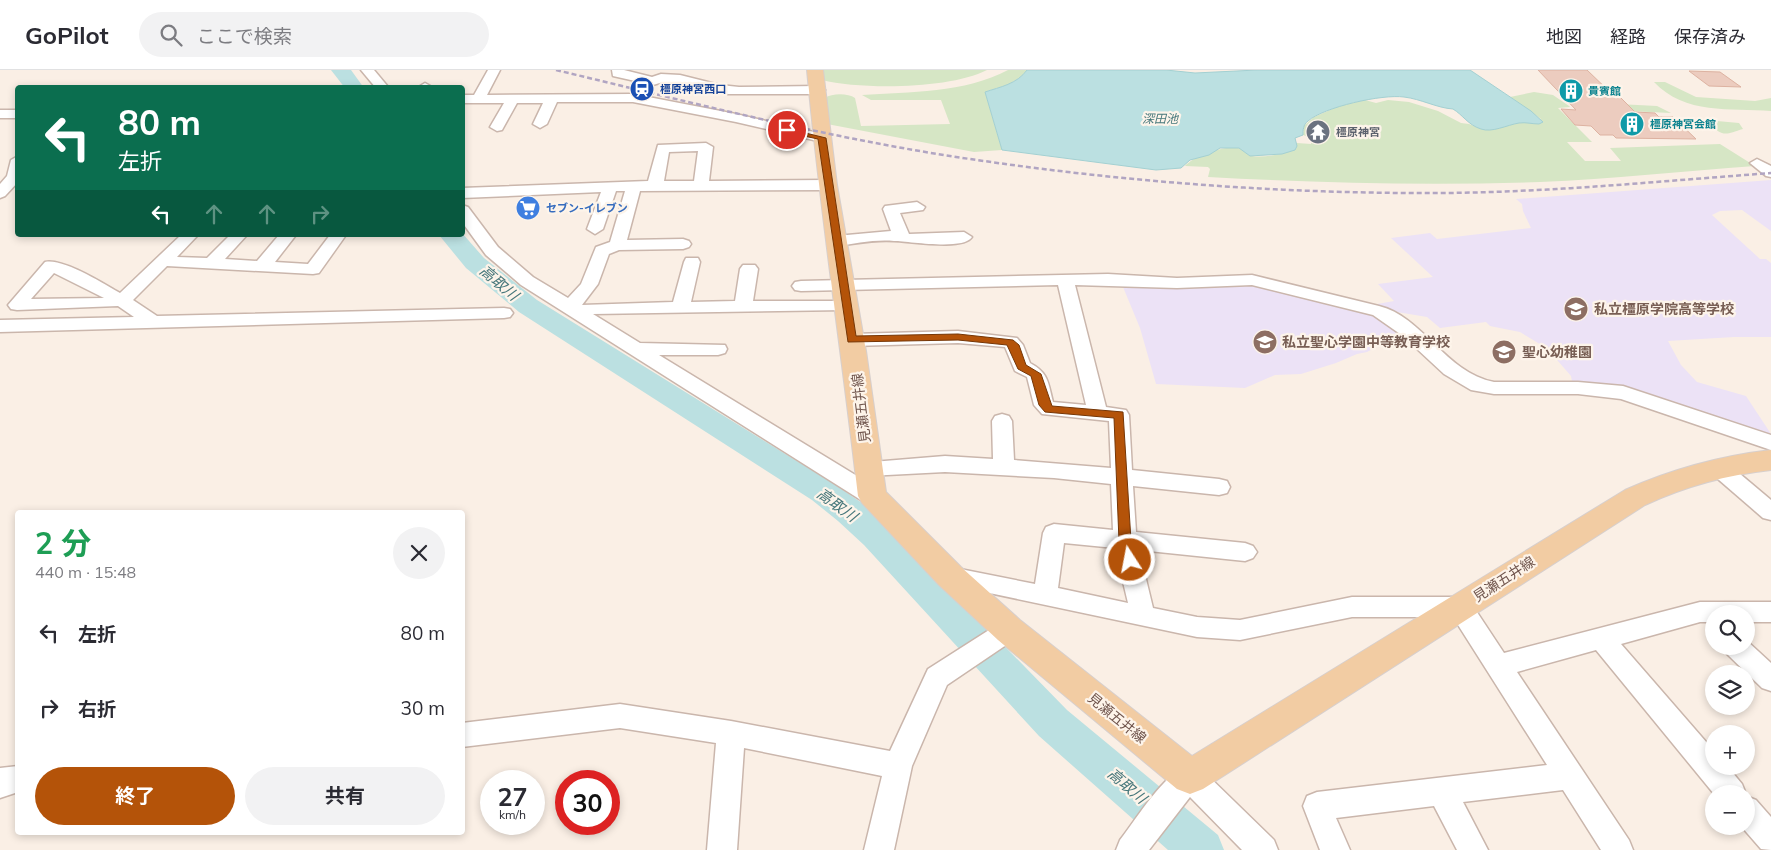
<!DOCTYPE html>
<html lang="ja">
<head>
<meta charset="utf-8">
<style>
	:root { --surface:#fff; --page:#f2f2f3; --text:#2b2b33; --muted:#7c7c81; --line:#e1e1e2; --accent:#b45309 }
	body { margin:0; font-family:Mulish,"Noto Sans JP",sans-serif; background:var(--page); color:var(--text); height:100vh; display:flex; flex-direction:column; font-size:19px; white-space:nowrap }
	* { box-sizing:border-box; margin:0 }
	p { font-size:16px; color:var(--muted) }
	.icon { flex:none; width:28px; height:28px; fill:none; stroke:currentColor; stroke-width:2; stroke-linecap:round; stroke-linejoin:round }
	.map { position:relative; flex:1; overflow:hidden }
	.panel { position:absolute; left:15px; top:440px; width:450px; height:325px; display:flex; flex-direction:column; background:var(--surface); border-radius:5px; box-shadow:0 2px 8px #0003 }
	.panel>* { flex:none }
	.hud { position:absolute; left:15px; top:15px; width:450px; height:152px; border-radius:5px; box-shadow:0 2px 8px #0003; background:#0b6e4f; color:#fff; overflow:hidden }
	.controls { position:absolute; left:1705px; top:535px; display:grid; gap:10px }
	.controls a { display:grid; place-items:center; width:50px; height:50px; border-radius:50%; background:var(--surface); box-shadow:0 2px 8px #0003; font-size:25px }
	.speed { position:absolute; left:480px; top:700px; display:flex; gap:10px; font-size:25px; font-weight:700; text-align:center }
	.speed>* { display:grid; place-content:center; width:65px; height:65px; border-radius:50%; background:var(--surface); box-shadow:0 2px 8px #0003; line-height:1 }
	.speed small { font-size:12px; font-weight:400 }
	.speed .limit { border:8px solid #d22; background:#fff; color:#111 }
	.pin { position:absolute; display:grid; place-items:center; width:42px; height:42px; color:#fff; margin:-21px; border:2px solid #fff; border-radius:50%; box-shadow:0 1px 5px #0007 }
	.me { position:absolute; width:55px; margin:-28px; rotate:349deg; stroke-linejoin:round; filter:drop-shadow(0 0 4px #0008) }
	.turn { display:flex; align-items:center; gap:18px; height:105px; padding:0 20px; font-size:22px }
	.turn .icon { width:65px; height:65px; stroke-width:2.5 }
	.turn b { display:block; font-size:35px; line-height:42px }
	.lanes { display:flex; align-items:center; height:48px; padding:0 20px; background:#0003; justify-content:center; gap:25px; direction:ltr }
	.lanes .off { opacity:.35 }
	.round { display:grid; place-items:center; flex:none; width:52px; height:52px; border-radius:26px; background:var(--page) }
	.overview { display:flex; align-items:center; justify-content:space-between; height:85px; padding:0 20px }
	h1 { font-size:30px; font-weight:700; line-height:38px; color:#1e9e55 }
	.button { display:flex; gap:10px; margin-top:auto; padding:10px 20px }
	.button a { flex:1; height:58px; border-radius:30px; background:var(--accent); color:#fff; font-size:20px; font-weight:700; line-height:58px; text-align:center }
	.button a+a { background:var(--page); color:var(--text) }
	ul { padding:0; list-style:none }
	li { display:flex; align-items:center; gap:15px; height:75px; padding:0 20px }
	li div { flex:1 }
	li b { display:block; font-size:19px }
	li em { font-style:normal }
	header { display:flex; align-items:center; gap:30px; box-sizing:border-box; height:70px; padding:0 25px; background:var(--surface); border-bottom:1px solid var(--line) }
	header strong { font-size:24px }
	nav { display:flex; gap:28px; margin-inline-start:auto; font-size:18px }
	.search { width:350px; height:45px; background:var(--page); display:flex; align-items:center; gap:12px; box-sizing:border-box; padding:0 18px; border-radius:28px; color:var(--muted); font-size:19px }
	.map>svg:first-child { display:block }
</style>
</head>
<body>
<header>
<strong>GoPilot</strong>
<div class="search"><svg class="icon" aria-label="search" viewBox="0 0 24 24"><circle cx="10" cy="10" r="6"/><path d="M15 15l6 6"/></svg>ここで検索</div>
<nav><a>地図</a><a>経路</a><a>保存済み</a></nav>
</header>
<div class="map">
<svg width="1771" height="780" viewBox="0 0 1771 780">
	<rect width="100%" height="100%" fill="#faefe5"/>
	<!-- education -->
	<g fill="#ece2f6">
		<path d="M1771,110V161L1742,140L1720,141L1712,145L1760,189H1766L1771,193V267H1734L1668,271L1681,295L1697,312L1746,326L1771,364V369L1568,313L1572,311L1571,306L1551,283L1553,282L1520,262L1490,256L1486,252L1440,258L1427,247L1397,242L1393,246L1372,235L1394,231L1378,214L1433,207L1391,168L1430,163L1437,169L1531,158L1523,141L1522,134L1516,129Z"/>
		<path d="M1247,213L1365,240L1403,263L1367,282L1357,284L1336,293L1301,304L1275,305L1245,318L1156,314L1140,258L1123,217L1141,216L1142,218Z"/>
	</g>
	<!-- green -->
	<g fill="#d6e6c5">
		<path d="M820,0H987C950,19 862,20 822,10Z"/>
		<path d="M1008,0H1027C1017,14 1000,17 985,22L1002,80L974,82L827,54L825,28C832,23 848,23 855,28L861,56L950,54L941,30H871L862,25C909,22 965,23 1008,0Z"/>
		<path d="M1654,12H1665L1696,27L1755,31L1771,28V41C1730,38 1685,45 1654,12Z"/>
		<path d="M1534,22L1553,25L1569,36L1570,37L1558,38L1592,72H1567L1585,91H1621L1610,78L1720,74L1755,96C1684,101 1612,109 1540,112C1429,116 1319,113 1208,107L1210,99L1208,97L1185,96C1194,86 1224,75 1238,78C1244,79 1247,85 1252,86C1264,88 1283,84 1294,80L1297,73L1311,74L1312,68L1303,65L1304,56L1314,47L1339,36L1365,30L1376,33L1388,30L1409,32L1438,41L1461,53L1469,54L1482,59L1541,49L1510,27Z"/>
		<path d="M1579,32L1657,36L1671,43L1585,39Z"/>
		<path d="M1717,51L1739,53L1743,59C1726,64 1723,68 1709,53Z"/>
	</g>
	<!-- water -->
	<path fill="#bbe0e1" stroke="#a3d0d2" d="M1027,0H1166L1195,3L1257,0H1470L1531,41L1543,52L1539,54C1532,54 1526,52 1519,53C1507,55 1492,63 1481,59C1468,55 1463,45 1453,39C1437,38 1421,29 1404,27C1382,24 1324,37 1308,51C1303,55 1303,60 1303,65L1295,68L1297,76L1295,80L1282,84L1250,86L1239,78H1220L1209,85L1190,90L1181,98L1156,100L1002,80L985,22C1000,17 1017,14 1027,0Z"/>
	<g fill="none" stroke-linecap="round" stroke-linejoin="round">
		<!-- river -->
		<g fill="#bbe0e1" fill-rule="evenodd">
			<path d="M331,0H351L364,18H345Z"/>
			<path d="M462,163L484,188L537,230L834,414L862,433L888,457L1067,640L1218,765L1224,780H1168L1039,666L864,475L838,451L812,430L519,242L466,198L439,165Z"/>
		</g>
	</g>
	<!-- building -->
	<g fill="#ecccbf" stroke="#ddb2a1">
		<path d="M1538,0H1587L1612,24H1617L1635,42L1655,43L1659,47H1673L1696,69L1616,68L1613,65H1600L1591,56L1575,55L1561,39L1576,40Z"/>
		<path d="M1689,1L1720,2L1741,17L1709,16Z"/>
	</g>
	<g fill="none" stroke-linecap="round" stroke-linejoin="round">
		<defs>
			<g id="minor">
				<path d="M361,0H374L389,18H376Z"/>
				<path d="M488,0H500L487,25L633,24L736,44L827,65L829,68L822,72L736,52L633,32H557L547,54L540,58L533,54L543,33H517L502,60L497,61L490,57L504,33H462V25H474Z"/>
				<path d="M612,0H624L652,7L661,4L680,5L720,15L739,17L818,16L825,20L818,24H728L680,12H663L653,15L613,6Z"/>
				<path d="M425,13L432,17L417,18Z"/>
				<rect x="0" y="40" width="18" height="8"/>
				<path d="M706,73L713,77L709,111L827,110L835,115L827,120L640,121L627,170L683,169L689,171L691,174L689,177L683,179L619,180L609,184L598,214L582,235L673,232L684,192L686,188H698L700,192L691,232L735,231L740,199L743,195H755L758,199L753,231H851L854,235L851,239L845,240L593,244L640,273L725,275L727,279L725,283L718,285H659L880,420L883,426L880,432L872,434L864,432L521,215L486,185L462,152V135L468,137L498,177L533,207L568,228L581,214L596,177L610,172L625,121H616L603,159L595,164L587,159L601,122L462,128V118L648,111L658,75ZM698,81L694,111H664L669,82Z"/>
				<path d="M18,86V112L5,126L0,128V114L7,106L11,90Z"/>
				<path d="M1757,89L1771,96V107L1766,106L1750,93Z"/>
				<path d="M917,132L925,137L923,140L900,143L909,164L964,162L972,167C963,181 908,171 894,171C875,169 855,174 836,176L828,171L836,166L891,161L883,139L885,136Z"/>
				<path d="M181,165H198L177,187L207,188L230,165H247L225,189L257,191L279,165H296L275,192L308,194L330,165H346L319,203L313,204L167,196L133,230L157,246L504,238L510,239L513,243L510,247L504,248L0,262V250L134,247L118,236L17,240L11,239L8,235L45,192C63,188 104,214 120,223ZM54,203L104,228L31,229Z"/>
				<path d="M1108,204L1177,208L1252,205L1379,236C1422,246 1446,303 1494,312H1578L1623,316L1771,365V380L1621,329L1578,324H1494L1471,320L1444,304L1403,266L1373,245L1252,215L1177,218L1075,215L1106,337L1126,340L1129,345L1132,400L1219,409L1227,411L1230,417L1227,423L1219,425L1133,416L1136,462L1245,473L1253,476L1257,482L1253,488L1245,491L1139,480L1153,538L1197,547L1240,550L1352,527H1460L1469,530L1504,583L1700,532H1771V552H1746V544H1714V552H1700L1621,574L1714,681V696H1727L1742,714L1746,724H1714L1596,580L1517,602L1629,770L1633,780H1601L1563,720L1463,732L1488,780H1457L1434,736L1336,748L1350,780H1320L1303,736L1307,726L1317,722L1547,695L1453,547H1352L1240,570L1197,567L942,513L938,506L942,499L950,497L1035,514L1043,463L1046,457L1054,454L1113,460L1111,414L1054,408L945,402L868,406L860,403L857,398L860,393L945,386L993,389L992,351L995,346L1002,344L1009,346L1012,351L1014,390L1111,398L1109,351L1042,344L1034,335L1027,307L1015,301L1005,277L958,273L852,276L845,274L843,270L845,266L852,264L958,261L1017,268L1023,275L1030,293C1049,303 1048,313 1053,332L1086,335L1058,215L801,221L795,220L792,216L795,212L801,211ZM1064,473L1115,478L1128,533L1058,518Z"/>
				<path d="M1719,390L1727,393L1771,430V450L1763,448L1711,403L1708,398L1711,393Z"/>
				<path d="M1009,550L1018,553L1022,560L1018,567L947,615L912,696L894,780H864L882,706L744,678L737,780H707L716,673L620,658L462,677V653L620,634L731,651L890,681L928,599L1000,553Z"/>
				<path d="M1746,570L1771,593V621L1762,618L1727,584L1723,576H1746Z"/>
				<path d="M1190,694L1200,698L1274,770L1278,780H1242L1190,727L1149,780H1116L1120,770C1138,747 1163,704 1190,694Z"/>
				<path d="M18,696V722L0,728V698Z"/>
				<path d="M1746,726L1756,730L1771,747V780L1761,779L1741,756H1746Z"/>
			</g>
			<path id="major" d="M807,0H823L837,115L866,281L886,422L961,497L1020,550L1192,686L1625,420C1672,399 1720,386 1771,380V400C1726,405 1686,416 1645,435L1203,719L1190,724L1177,719L998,570L939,515L862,433L858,426C842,284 820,143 807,0Z"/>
		</defs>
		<!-- minor casing -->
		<use href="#minor" stroke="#cab6ac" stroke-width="3"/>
		<!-- major casing -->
		<use href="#major" stroke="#d7cfcd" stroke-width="2"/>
		<!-- minor -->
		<use href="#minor" fill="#fff" fill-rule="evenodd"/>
		<!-- major -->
		<use href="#major" fill="#f2cca3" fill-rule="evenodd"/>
		<!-- rail -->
		<path stroke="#b1a5c2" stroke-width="2.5" stroke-dasharray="5 3" stroke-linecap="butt" d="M556,0C698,34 839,71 984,91C1136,113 1291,124 1445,123C1554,122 1662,111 1771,103"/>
	</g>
	<!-- route -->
	<path fill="#b45309" stroke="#753606" d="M785,58L826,68L856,266L958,264L1013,270L1019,275L1026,295L1041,304L1052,336L1123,342L1131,471L1136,490L1134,493H1125L1119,471L1114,348L1045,342L1039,335L1031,306L1018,299L1007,275L958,270L848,272L818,69L785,62Z"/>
	<!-- icons -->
	<defs>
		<symbol id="station-disc" viewBox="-11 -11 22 22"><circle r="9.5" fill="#1a4fb4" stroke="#fdf4ea"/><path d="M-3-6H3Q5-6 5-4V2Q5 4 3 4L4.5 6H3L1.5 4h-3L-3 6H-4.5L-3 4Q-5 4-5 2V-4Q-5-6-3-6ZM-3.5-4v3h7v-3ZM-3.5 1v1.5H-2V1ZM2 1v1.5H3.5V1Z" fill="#fff"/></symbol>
		<symbol id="building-disc" viewBox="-11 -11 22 22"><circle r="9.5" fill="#0f9aa8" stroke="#fdf4ea"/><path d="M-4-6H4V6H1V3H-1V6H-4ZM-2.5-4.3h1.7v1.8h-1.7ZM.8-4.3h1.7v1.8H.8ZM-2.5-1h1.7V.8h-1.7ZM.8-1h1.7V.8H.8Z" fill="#fff"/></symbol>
		<symbol id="temple-disc" viewBox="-11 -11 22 22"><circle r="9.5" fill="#6b7280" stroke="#fdf4ea"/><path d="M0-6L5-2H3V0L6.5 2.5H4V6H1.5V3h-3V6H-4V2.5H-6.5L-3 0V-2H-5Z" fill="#fff"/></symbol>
		<symbol id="supermarket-disc" viewBox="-11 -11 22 22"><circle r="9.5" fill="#3f7fe0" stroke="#fdf4ea"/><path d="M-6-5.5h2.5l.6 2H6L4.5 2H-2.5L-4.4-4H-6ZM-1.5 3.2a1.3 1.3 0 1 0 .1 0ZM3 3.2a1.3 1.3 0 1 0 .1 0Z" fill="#fff"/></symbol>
		<symbol id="school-disc" viewBox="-11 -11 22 22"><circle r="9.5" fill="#8d6e63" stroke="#fdf4ea"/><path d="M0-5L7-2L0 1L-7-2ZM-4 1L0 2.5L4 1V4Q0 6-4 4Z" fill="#fff"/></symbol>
	</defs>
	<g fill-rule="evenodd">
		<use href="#station-disc" x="628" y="5" width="28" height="28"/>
		<use href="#building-disc" x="1557" y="7" width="28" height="28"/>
		<use href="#building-disc" x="1618" y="40" width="28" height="28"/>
		<use href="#temple-disc" x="1304" y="48" width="28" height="28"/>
		<use href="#supermarket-disc" x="514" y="124" width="28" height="28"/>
		<use href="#school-disc" x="1562" y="225" width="28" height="28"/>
		<use href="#school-disc" x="1251" y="258" width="28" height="28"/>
		<use href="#school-disc" x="1490" y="268" width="28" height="28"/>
	</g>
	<g text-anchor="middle" stroke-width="4.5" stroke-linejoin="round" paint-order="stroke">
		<!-- far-transit labels -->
		<g font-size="11" font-weight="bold" fill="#164399" stroke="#fdf4ea" text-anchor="start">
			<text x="660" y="23">橿原神宮西口</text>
		</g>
		<!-- far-culture labels -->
		<g font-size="11" font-weight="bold" fill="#0d838f" stroke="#fdf4ea" text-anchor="start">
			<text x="1588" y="25">貴賓館</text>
			<text x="1650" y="58">橿原神宮会館</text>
		</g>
		<!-- far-worship labels -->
		<g font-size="11" font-weight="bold" fill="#5b616d" stroke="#fdf4ea" text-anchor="start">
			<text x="1336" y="66">橿原神宮</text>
		</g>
		<!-- far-shop labels -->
		<g font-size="11" font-weight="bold" fill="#366cbe" stroke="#fdf4ea" text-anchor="start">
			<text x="546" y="142">セブン-イレブン</text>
		</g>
		<!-- far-water labels -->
		<g font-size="12" font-style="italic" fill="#46777b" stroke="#fdf4ea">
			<text x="1160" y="53">深田池</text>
		</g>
		<!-- education labels -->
		<g font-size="14" font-weight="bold" fill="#785e54" stroke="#fdf4ea" text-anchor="start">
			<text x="1594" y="244">私立橿原学院高等学校</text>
			<text x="1282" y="277">私立聖心学園中等教育学校</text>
			<text x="1522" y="287">聖心幼稚園</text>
		</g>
		<!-- street labels -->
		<g font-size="14" fill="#70554d" stroke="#fdf4ea">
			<text transform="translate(861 338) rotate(-97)" y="5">見瀬五井線</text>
			<text transform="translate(1504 509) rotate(-33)" y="5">見瀬五井線</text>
			<text transform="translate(1117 648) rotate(39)" y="5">見瀬五井線</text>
		</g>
		<!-- water labels -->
		<g font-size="15" font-style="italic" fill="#46777b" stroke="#fdf4ea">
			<text transform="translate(499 213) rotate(40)" y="5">高取川</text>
			<text transform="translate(837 435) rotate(36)" y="5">高取川</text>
			<text transform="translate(1127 716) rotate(40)" y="5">高取川</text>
		</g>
	</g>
</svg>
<div class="controls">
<a><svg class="icon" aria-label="search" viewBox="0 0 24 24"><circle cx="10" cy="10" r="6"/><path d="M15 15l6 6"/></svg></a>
<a><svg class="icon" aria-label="layers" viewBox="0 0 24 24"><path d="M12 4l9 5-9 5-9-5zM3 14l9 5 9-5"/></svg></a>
<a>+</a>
<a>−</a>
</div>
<div class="speed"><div>27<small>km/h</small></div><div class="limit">30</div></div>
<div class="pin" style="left:787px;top:60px;background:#d93025"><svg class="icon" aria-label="arrive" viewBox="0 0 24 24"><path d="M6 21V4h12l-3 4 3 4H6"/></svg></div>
<svg class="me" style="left:1130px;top:490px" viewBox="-20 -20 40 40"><circle r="17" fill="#b45309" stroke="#fff" stroke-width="3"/><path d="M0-11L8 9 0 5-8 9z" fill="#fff"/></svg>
<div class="hud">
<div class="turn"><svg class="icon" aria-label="left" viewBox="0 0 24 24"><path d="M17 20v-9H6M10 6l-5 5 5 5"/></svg><div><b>80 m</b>左折</div></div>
<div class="lanes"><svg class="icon" aria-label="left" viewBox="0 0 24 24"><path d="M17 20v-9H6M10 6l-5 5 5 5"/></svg><svg class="icon off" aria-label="ahead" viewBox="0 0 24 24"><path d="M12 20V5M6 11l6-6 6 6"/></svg><svg class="icon off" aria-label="ahead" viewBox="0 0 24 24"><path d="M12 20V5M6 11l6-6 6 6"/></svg><svg class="icon off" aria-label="right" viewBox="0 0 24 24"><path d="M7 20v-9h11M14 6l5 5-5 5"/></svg></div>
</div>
<section class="panel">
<div class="overview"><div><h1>2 分</h1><p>440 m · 15:48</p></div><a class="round"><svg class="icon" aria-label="close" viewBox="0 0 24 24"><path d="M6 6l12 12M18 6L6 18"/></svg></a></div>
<ul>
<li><svg class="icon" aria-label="left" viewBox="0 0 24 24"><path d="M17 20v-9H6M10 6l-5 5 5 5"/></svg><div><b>左折</b></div><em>80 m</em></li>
<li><svg class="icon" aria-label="right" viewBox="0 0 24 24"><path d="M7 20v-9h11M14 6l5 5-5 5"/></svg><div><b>右折</b></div><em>30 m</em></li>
</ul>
<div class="button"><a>終了</a><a>共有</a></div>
</section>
</div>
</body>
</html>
